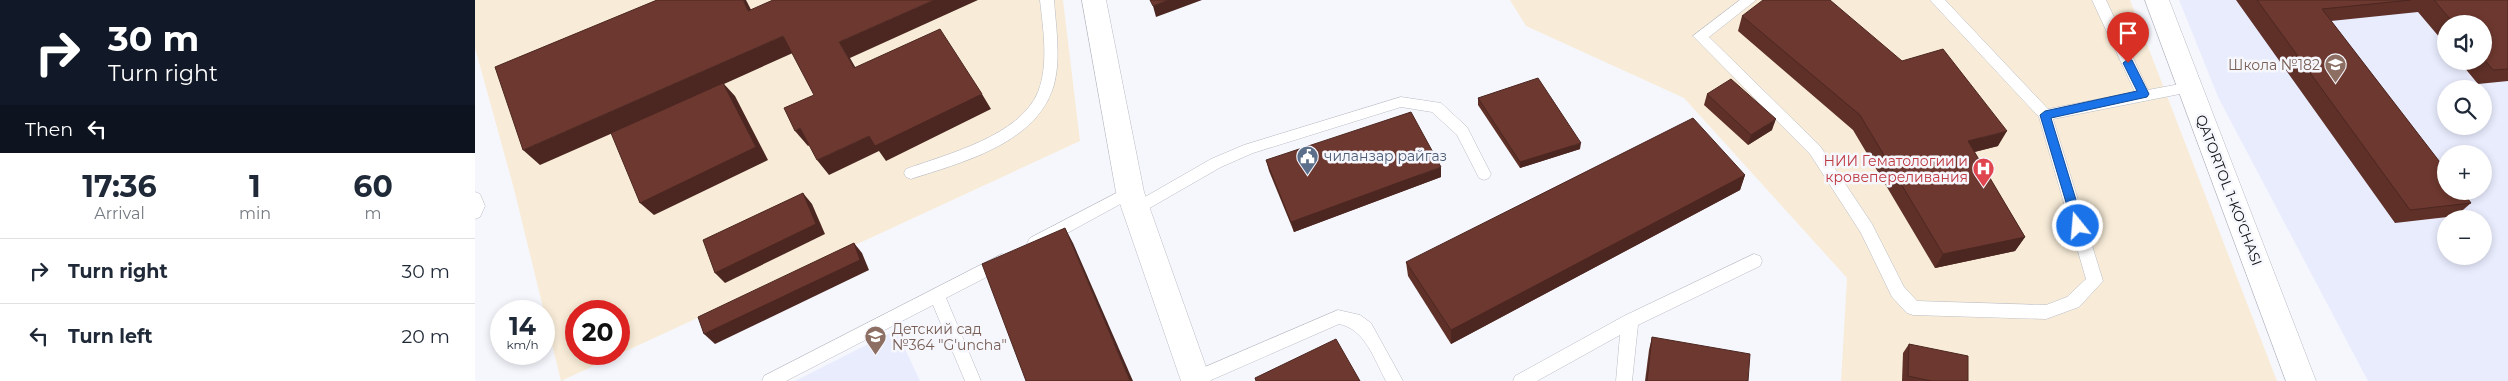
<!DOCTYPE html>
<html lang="en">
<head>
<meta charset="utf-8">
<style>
	:root { --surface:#fff; --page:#f6f6f7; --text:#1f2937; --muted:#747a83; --line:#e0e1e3 }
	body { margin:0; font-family:Montserrat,sans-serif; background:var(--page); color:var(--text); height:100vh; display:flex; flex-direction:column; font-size:19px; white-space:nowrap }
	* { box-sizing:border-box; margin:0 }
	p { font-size:16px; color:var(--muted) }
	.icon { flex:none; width:28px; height:28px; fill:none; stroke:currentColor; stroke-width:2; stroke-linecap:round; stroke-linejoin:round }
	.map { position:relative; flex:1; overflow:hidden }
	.panel { display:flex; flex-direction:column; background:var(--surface); width:475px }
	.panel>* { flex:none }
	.guide { background:#111827; color:#fff; overflow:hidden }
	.fabs { position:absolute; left:1962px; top:15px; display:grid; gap:10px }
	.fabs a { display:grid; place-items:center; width:55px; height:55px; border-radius:50%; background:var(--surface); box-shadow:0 2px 8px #0003; font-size:25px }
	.speed { position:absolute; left:15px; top:300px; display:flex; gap:10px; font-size:25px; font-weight:700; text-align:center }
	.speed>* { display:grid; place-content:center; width:65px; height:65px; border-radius:50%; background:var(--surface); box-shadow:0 2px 8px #0003; line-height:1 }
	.speed small { font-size:12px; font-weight:400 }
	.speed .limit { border:8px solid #d22; background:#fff; color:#111 }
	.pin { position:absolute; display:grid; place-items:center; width:42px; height:42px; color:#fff; margin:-51px -21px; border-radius:50% 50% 50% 0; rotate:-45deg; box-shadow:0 0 5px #0007 }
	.pin .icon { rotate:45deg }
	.me { position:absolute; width:55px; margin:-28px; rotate:343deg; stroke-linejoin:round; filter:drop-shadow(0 0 4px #0008) }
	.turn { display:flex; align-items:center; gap:18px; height:105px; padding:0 25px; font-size:22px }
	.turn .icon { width:65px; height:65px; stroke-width:2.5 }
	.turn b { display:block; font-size:35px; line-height:42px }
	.then { display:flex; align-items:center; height:48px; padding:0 25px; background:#0003; gap:10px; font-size:19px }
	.eta { display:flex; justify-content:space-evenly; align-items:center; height:85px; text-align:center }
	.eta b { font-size:30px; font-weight:700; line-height:35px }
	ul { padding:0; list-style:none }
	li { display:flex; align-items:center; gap:15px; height:65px; padding:0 25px; border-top:1px solid var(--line) }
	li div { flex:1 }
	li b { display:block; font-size:19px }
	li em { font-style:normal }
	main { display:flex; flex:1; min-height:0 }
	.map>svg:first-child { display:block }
</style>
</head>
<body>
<main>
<section class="panel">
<div class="guide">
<div class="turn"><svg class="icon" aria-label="right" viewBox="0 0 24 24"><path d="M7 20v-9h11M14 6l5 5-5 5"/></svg><div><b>30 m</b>Turn right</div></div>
<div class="then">Then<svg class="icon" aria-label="left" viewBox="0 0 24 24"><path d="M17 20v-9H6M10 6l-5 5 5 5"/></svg></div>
</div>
<div class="eta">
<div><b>17:36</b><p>Arrival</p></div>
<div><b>1</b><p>min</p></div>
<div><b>60</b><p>m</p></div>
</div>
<ul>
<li><svg class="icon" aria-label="right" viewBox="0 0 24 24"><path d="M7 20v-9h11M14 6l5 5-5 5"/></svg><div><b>Turn right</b></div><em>30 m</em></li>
<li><svg class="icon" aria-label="left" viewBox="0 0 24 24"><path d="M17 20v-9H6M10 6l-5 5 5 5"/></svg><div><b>Turn left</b></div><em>20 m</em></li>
</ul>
</section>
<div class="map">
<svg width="2033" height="381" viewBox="0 0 2033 381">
	<rect width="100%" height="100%" fill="#f6f7fd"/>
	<!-- built -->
	<g fill="#e9ecfd" fill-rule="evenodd">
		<path d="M1704,0H2033V381H1893L1744,99ZM1971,24H2009V61H1971ZM1971,89H2009V126H1971ZM1971,154H2009V191H1971ZM1971,219H2009V256H1971Z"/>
		<path d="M421,330L445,381H320Z"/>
	</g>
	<!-- medical -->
	<g fill="#f8ecd8" fill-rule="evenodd">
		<path d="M0,0H588L605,141L86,381L39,189L0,48ZM101,311H144V354H101Z"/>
		<path d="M1035,0H1655L1802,381H1366L1372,278L1209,98L1051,26Z"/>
	</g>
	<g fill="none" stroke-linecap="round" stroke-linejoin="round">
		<defs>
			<g id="lane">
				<path d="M565,0H579C581,29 587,63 577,91C557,145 485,163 436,179L431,177L429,173L431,169C472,154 545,136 563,92C574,64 568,29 565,0Z"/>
				<path d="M1265,0H1281L1234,37L1345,146L1397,224L1429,287L1442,301L1571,305L1592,297L1611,279L1564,117L1455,0H1470L1573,109L1660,92L1617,0H1631L1673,90L1715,82L1720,83L1722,87L1720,91L1715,92L1578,119L1628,281L1604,307L1571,319L1438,315L1432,313L1417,297L1386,233L1335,154L1218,36Z"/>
				<path d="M926,97L966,103L992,127L1016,174L1014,178L1009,180L1004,178L982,135L957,112L926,107L778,153L746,167L666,213L661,215L656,213L653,209L656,205L736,159L769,145Z"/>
				<path d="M655,186L660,188L663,192L660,196L565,248L560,250L555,248L552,243L555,238Z"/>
				<path d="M0,192L5,194L10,206L5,217L0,219Z"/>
				<path d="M527,254L533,256L535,261L533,266L471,298L506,381H490L458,305L311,381H287L289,376Z"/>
				<path d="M1279,254L1285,256L1287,261L1285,266L1163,325L1157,381H1141L1145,335L1062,381H1038L1040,376L1149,316Z"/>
				<path d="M863,310L885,315L896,323L928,381H911C899,359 890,329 864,324L734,381H713L714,374Z"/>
			</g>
			<g id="street">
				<path d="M607,0H631L669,192L736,381H706L641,192Z"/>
				<path d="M1670,0H1694L1841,381H1811Z"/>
			</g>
		</defs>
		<!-- lane casing -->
		<use href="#lane" stroke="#b9bbc4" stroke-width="1"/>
		<!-- street casing -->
		<use href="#street" stroke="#b9bbc4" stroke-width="1"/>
		<!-- lane -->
		<use href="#lane" fill="#fff" fill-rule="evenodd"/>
		<!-- street -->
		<use href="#street" fill="#fff" fill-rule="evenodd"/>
	</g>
	<!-- wall -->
	<g fill="#5e3028">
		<path d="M1761,0H2033V81L2003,84L1984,61H2009V24H1971V45L1943,12L1856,21L1996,203L1981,216L1920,223Z"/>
		<path d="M1267,16L1523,146L1499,152L1550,237L1540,251L1460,268L1378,130L1263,31Z"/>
		<path d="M1232,94L1297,130L1273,145L1229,105Z"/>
		<path d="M1003,98L1105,149L1045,168L1003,105Z"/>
		<path d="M791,160L966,177L819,232L794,171Z"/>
		<path d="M1270,175L1265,190L976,344L933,276L931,262Z"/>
		<path d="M1177,337L1273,381H1170L1174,350Z"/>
		<path d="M1434,344L1493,381H1427L1428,353Z"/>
	</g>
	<!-- shaded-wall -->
	<g fill="#4c2721">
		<path d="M268,0H271L285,27L273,11Z"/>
		<path d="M459,0H503L375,58L390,84L379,68L364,42Z"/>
		<path d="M693,0H727L681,17L678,6Z"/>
		<path d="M308,36L320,52L249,84L260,96L293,160L179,215L165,203L249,84L65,165L48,150Z"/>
		<path d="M507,94L516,109L411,161L404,151L354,175L342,160L394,136Z"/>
		<path d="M1301,119L1297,130L1273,145L1276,135Z"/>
		<path d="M325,128L338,143L333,146L320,131Z"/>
		<path d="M1532,131L1523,146L1484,156L1493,141Z"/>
		<path d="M1106,143L1105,149L1045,168V162Z"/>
		<path d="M966,167V177L819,232L816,222Z"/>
		<path d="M1270,175L1265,190L976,344V330Z"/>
		<path d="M328,193L337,204L350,234L250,283L240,273Z"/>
		<path d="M590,228L598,243L658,381H655Z"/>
		<path d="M1550,237L1540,251L1460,268L1468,254Z"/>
		<path d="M379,243L387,253L394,270L240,344L229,334Z"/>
	</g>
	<!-- building -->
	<g fill="#6d382f" stroke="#4c2721">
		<path d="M182,0H268L273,11L298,0H459L364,42L379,68L465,29L507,94L400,146L394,136L342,160L325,128L320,131L309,108L339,95L308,36L48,150L20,67Z"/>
		<path d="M675,0H693L678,6Z"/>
		<path d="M1288,0H1355L1427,61L1468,49L1532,131L1493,141L1550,237L1468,254L1385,115L1267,16Z"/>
		<path d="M1782,0H1936L1847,9L1971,170V191H1987L1996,203L1935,210Z"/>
		<path d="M1959,0H2033V69L2018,70L2009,59V24H1979Z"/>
		<path d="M1063,78L1106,143L1045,162L1003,98Z"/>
		<path d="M1256,79L1301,119L1276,135L1232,94Z"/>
		<path d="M248,83L281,147L165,203L136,133Z"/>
		<path d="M936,112L966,167L816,222L791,160Z"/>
		<path d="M1218,118L1270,175L976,330L931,262Z"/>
		<path d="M328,193L341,224L240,273L228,240Z"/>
		<path d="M590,228L655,381H551L507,264Z"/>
		<path d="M379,243L385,260L229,334L223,317Z"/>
		<path d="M1177,337L1275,354L1273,381H1172Z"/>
		<path d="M861,339L885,381H781L780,378Z"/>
		<path d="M1434,344L1493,356V381H1456L1433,376Z"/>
	</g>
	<!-- route -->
	<path fill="#1a73e8" stroke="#114b97" d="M1653,59L1657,60L1674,94L1672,97L1576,118L1609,226L1603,231L1598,226L1565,115L1570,111L1662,91L1648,63Z"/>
	<!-- icons -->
	<defs>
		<symbol id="school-pin" viewBox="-11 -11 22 30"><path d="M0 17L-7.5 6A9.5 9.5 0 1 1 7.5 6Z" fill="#8d6e63" stroke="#f6f7fd"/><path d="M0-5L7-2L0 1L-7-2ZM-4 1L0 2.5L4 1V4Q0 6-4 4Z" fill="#fff"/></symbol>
		<symbol id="civic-pin" viewBox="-11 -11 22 30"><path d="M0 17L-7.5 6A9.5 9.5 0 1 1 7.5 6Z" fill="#5c6f8a" stroke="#f6f7fd"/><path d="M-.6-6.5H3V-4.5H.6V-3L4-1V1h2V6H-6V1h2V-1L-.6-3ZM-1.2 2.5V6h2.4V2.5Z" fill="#fff"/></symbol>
		<symbol id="hospital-pin" viewBox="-11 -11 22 30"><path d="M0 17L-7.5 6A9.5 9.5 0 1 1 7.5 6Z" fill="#e0444e" stroke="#f6f7fd"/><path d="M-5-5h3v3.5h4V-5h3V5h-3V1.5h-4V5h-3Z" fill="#fff"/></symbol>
	</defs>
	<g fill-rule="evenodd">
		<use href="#school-pin" x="1848" y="52" width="25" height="34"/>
		<use href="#civic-pin" x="820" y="144" width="25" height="34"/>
		<use href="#hospital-pin" x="1496" y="156" width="25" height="34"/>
		<use href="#school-pin" x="388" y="324" width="25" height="34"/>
	</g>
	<g text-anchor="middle" stroke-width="5" stroke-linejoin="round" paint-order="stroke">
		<!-- education labels -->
		<g font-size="14" fill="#785e54" stroke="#f6f7fd" text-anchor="end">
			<text x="1845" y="70">Школа №182</text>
			<text x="417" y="334" text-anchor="start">Детский сад<tspan x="417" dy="16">№364 "G'uncha"</tspan></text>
		</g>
		<!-- service labels -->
		<g font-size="14" fill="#4e5e75" stroke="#f6f7fd" text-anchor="start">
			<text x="849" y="161">чиланзар райгаз</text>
		</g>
		<!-- health labels -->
		<g font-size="14" fill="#be3a42" stroke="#f6f7fd" text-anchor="end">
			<text x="1493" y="166">НИИ Гематологии и<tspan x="1493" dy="16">кровепереливания</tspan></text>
		</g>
		<!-- street labels -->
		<g font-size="14" fill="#0f1013" stroke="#f6f7fd">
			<text transform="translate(1754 190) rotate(69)" y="5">QATORTOL 1-KO'CHASI</text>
		</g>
	</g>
</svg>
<div class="fabs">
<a><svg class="icon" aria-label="sound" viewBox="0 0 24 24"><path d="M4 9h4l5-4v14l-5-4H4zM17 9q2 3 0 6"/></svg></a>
<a><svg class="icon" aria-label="search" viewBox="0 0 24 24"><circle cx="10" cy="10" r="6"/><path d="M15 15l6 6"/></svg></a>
<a>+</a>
<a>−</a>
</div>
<div class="speed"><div>14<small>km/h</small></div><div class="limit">20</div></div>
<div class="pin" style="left:1653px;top:63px;background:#d93025"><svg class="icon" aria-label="arrive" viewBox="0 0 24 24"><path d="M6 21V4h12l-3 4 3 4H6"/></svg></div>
<svg class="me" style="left:1603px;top:226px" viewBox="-20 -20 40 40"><circle r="17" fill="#1a73e8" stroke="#fff" stroke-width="3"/><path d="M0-11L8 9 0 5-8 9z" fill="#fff"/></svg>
</div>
</main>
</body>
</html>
